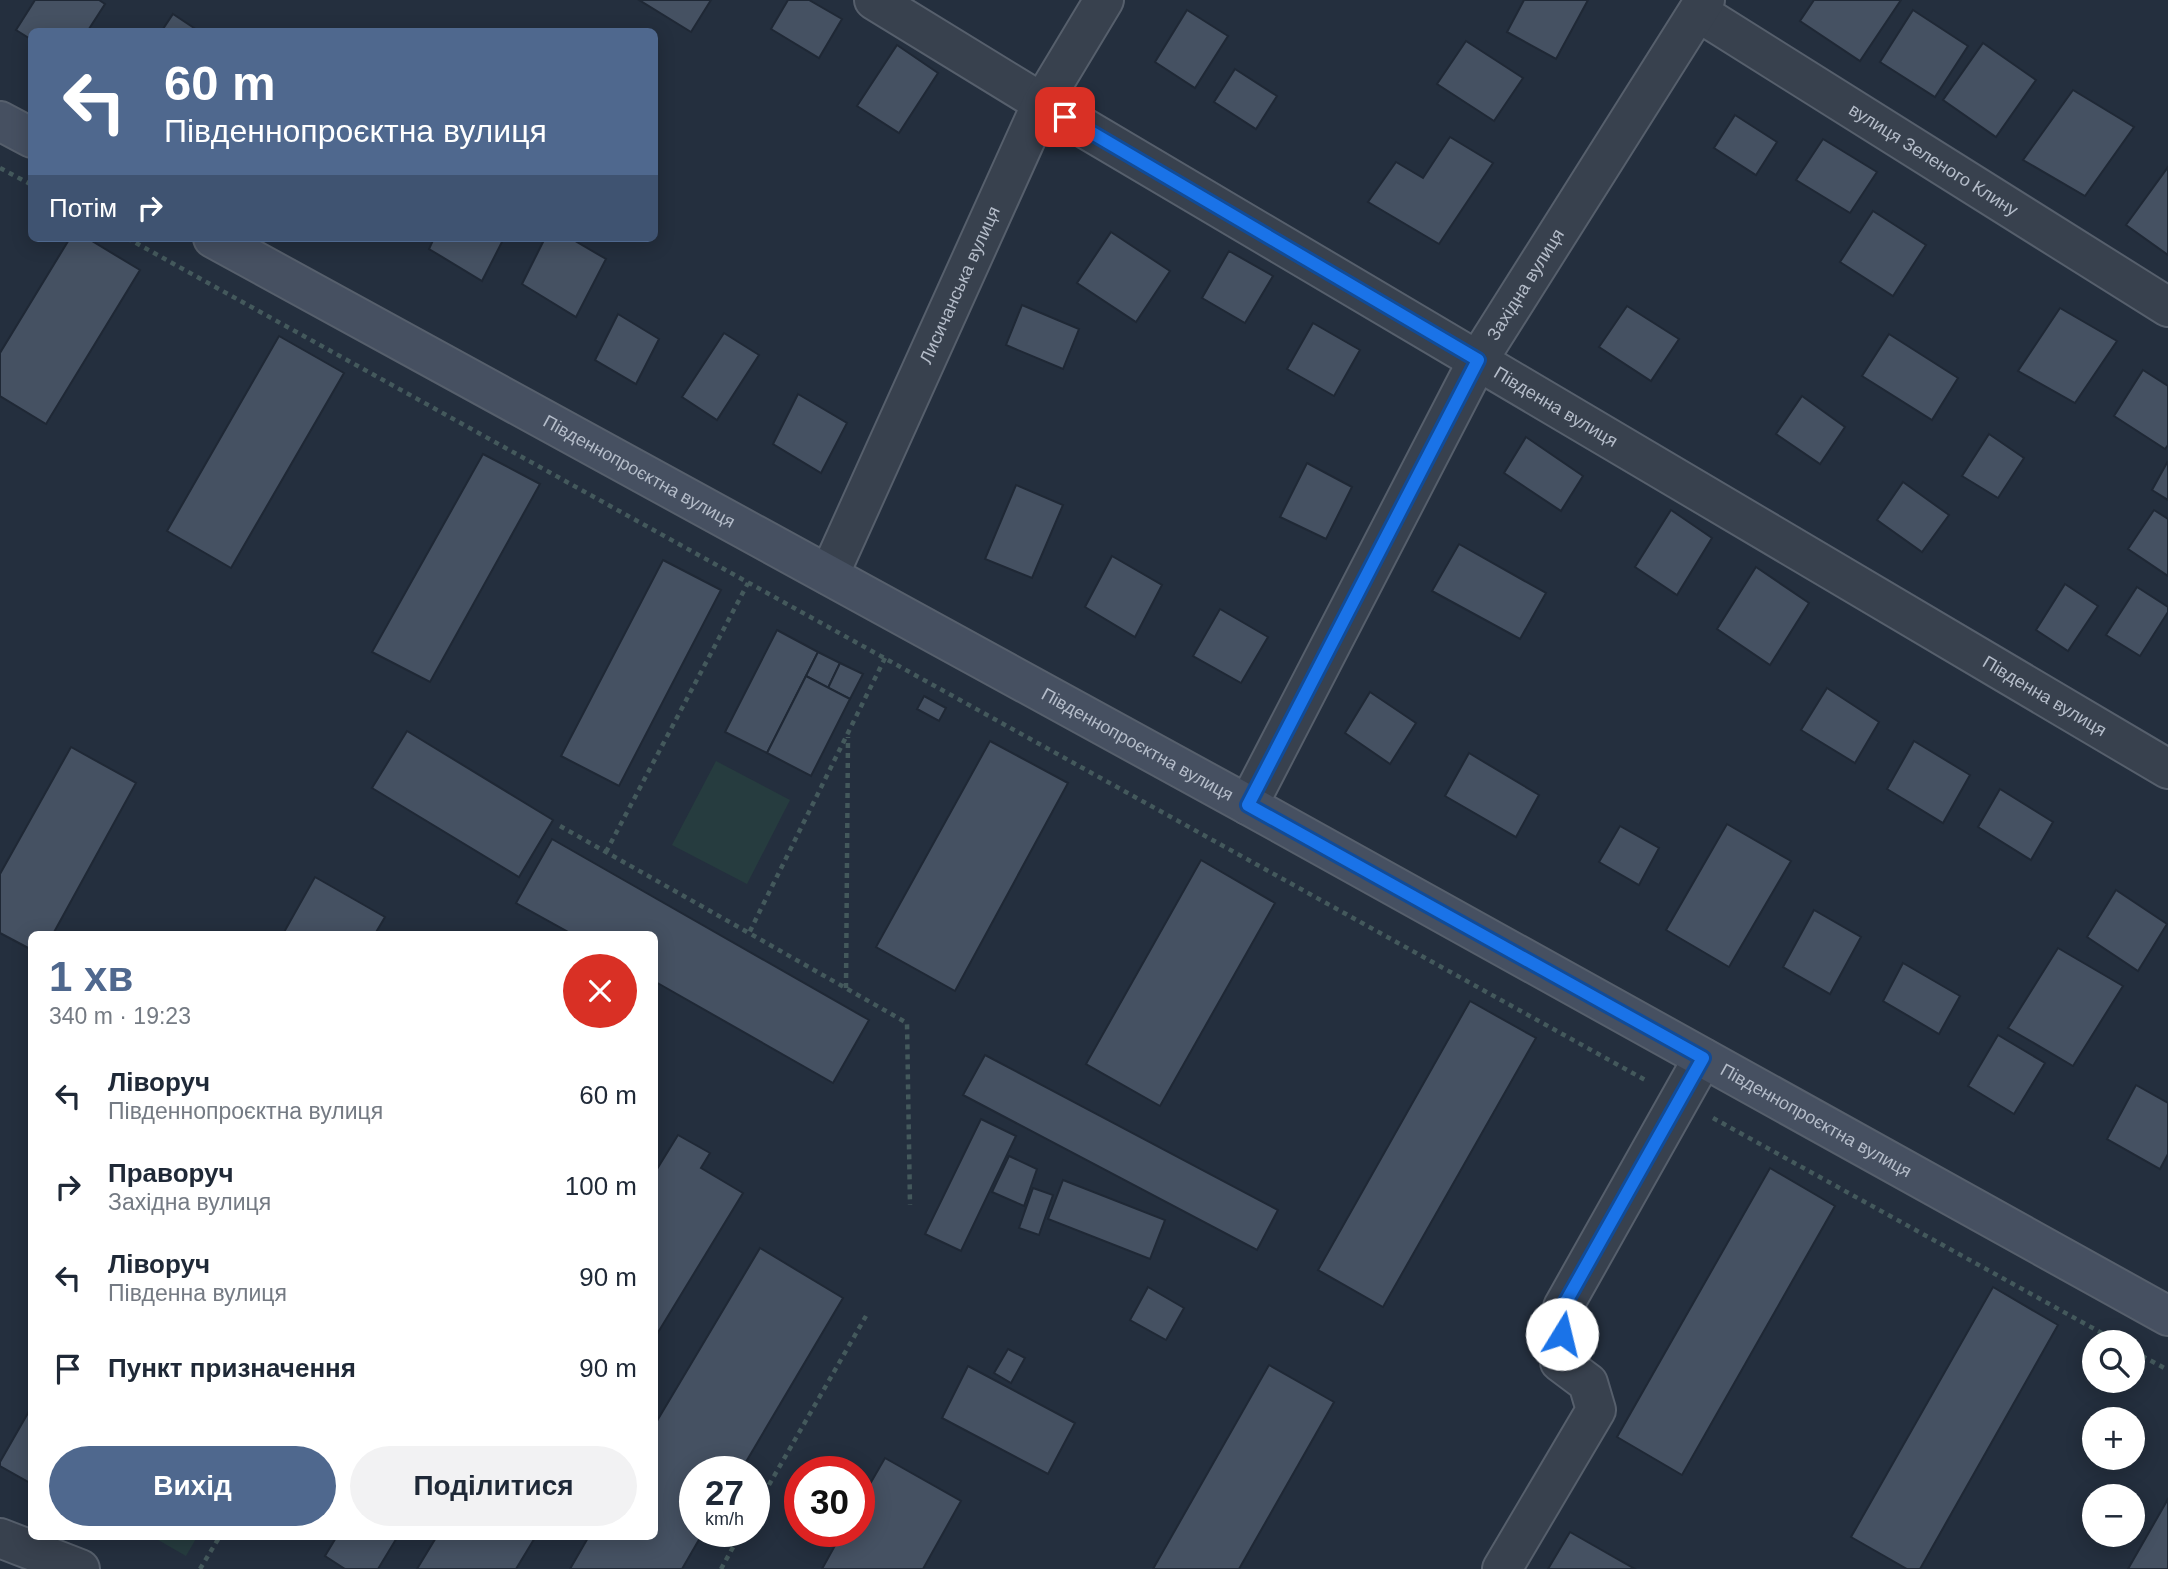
<!DOCTYPE html>
<html lang="uk">
<head>
<meta charset="utf-8">
<style>
	:root { --surface:#fff; --page:#f2f2f3; --text:#1f2937; --muted:#747a83; --accent:#4f688e }
	body { margin:0; font-family:Arial,sans-serif; background:var(--page); color:var(--text); height:100vh; display:flex; flex-direction:column; font-size:26px; white-space:nowrap }
	* { box-sizing:border-box; margin:0 }
	p { font-size:23px; color:var(--muted) }
	.icon { flex:none; width:38px; height:38px; fill:none; stroke:currentColor; stroke-width:2; stroke-linecap:round; stroke-linejoin:round }
	.map { position:relative; flex:1; overflow:hidden }
	.side { position:absolute; left:28px; top:931px; width:630px; height:609px; display:flex; flex-direction:column; background:var(--surface); border-radius:10px; box-shadow:0 4px 18px #0003 }
	.side>* { flex:none }
	.hud { position:absolute; left:28px; top:28px; width:630px; height:214px; border-radius:10px; box-shadow:0 4px 18px #0003; background:#4f688e; color:#fff; overflow:hidden }
	.fabs { position:absolute; left:2082px; top:1330px; display:grid; gap:14px }
	.fabs a { display:grid; place-items:center; width:63px; height:63px; border-radius:50%; background:var(--surface); box-shadow:0 4px 18px #0003; font-size:35px }
	.speed { position:absolute; left:679px; top:1456px; display:flex; gap:14px; font-size:35px; font-weight:700; text-align:center }
	.speed>* { display:grid; place-content:center; width:91px; height:91px; border-radius:50%; background:var(--surface); box-shadow:0 4px 18px #0003; line-height:1 }
	.speed small { font-size:18px; font-weight:400 }
	.speed .limit { border:10px solid #d22; background:#fff; color:#111 }
	.pin { position:absolute; display:grid; place-items:center; width:60px; height:60px; color:#fff; margin:-30px; border-radius:14px; box-shadow:0 4px 10px #0006 }
	.me { position:absolute; width:77px; margin:-38px; rotate:9deg; stroke-linejoin:round; filter:drop-shadow(0 0 5px #0008) }
	.turn { display:flex; align-items:center; gap:24px; height:147px; padding:0 21px; font-size:32px }
	.turn .icon { width:91px; height:91px; stroke-width:2.5 }
	.turn b { display:block; font-size:49px; line-height:60px }
	.then { display:flex; align-items:center; height:66px; padding:0 21px; background:#0003; gap:14px; font-size:26px }
	.round { display:grid; place-items:center; flex:none; width:74px; height:74px; border-radius:37px; background:var(--page) }
	.headline { display:flex; align-items:center; justify-content:space-between; height:119px; padding:0 21px }
	h1 { font-size:42px; font-weight:800; line-height:52px; color:var(--accent) }
	.primary-button { display:flex; gap:14px; margin-top:auto; padding:14px 21px }
	.primary-button a { flex:1; height:80px; border-radius:42px; background:var(--accent); color:#fff; font-size:28px; font-weight:800; line-height:80px; text-align:center }
	.primary-button a+a { background:var(--page); color:var(--text) }
	ul { padding:0; list-style:none }
	li { display:flex; align-items:center; gap:21px; height:91px; padding:0 21px }
	li div { flex:1 }
	li b { display:block; font-size:26px }
	li em { font-style:normal }
	.map>svg:first-child { display:block }
</style>
</head>
<body>
<div class="map">
<svg width="2168" height="1569" viewBox="0 0 2168 1569">
	<rect width="100%" height="100%" fill="#242f3e"/>
	<!-- green -->
	<g fill="#263c3f">
		<path d="M716,761L790,800L747,884L672,845Z"/>
		<path d="M153,1537H197L186,1556Z"/>
	</g>
	<!-- building -->
	<g fill="#455162" stroke="#1f2835" stroke-width="2">
		<path d="M35,0H99L105,4L87,32H32V40L16,30Z"/>
		<path d="M639,0H711L691,32Z"/>
		<path d="M788,0H809L842,19L819,58L771,29Z"/>
		<path d="M1524,0H1588L1556,59L1507,32Z"/>
		<path d="M1814,0H1901L1860,61L1800,21Z"/>
		<path d="M1187,10L1228,36L1195,88L1155,62Z"/>
		<path d="M1913,10L1968,46L1935,97L1880,62Z"/>
		<path d="M173,14L200,32H161Z"/>
		<path d="M1466,41L1523,78L1494,121L1437,84Z"/>
		<path d="M1983,43L2036,80L1996,137L1943,100Z"/>
		<path d="M897,45L938,73L899,133L857,106Z"/>
		<path d="M1235,69L1277,96L1256,129L1214,102Z"/>
		<path d="M2073,90L2134,127L2085,196L2023,160Z"/>
		<path d="M1735,115L1777,142L1756,175L1714,148Z"/>
		<path d="M1450,137L1493,163L1439,244L1368,202L1396,162L1423,178Z"/>
		<path d="M1823,139L1877,172L1850,213L1796,180Z"/>
		<path d="M2168,167V255L2126,225Z"/>
		<path d="M1873,211L1926,245L1893,296L1840,262Z"/>
		<path d="M1111,232L1170,271L1136,322L1077,283Z"/>
		<path d="M70,238H87L140,270L46,424L0,396V353Z"/>
		<path d="M434,238H504L482,281L429,249Z"/>
		<path d="M545,238H570L606,259L576,317L522,284Z"/>
		<path d="M1229,251L1273,276L1245,323L1202,298Z"/>
		<path d="M1022,305L1079,329L1063,369L1006,345Z"/>
		<path d="M1627,306L1679,339L1651,381L1599,347Z"/>
		<path d="M2060,308L2117,341L2075,403L2018,371Z"/>
		<path d="M618,314L659,339L636,384L595,360Z"/>
		<path d="M1313,323L1360,350L1334,396L1287,369Z"/>
		<path d="M724,333L759,355L717,420L682,397Z"/>
		<path d="M1889,334L1958,378L1932,420L1862,376Z"/>
		<path d="M279,336L344,373L231,568L167,531Z"/>
		<path d="M2143,370L2168,386V445L2165,449L2114,416Z"/>
		<path d="M798,394L847,423L821,473L773,444Z"/>
		<path d="M1802,396L1845,427L1820,464L1776,434Z"/>
		<path d="M1989,434L2024,458L1998,498L1962,476Z"/>
		<path d="M1526,437L1583,476L1561,511L1504,473Z"/>
		<path d="M483,454L540,484L430,682L372,652Z"/>
		<path d="M2168,461V500L2152,490Z"/>
		<path d="M1307,463L1352,487L1326,539L1280,517Z"/>
		<path d="M1903,482L1949,515L1922,552L1877,520Z"/>
		<path d="M1016,485L1063,505L1032,578L985,559Z"/>
		<path d="M1671,510L1712,538L1677,595L1635,567Z"/>
		<path d="M2154,510L2168,519V576L2128,549Z"/>
		<path d="M1459,544L1546,593L1520,639L1432,591Z"/>
		<path d="M1112,556L1162,585L1135,637L1085,607Z"/>
		<path d="M663,560L721,590L619,786L561,756Z"/>
		<path d="M1756,567L1809,603L1770,665L1717,629Z"/>
		<path d="M2065,584L2098,606L2068,651L2036,630Z"/>
		<path d="M2137,587L2168,607V612L2140,656L2106,635Z"/>
		<path d="M1220,609L1268,637L1241,683L1193,656Z"/>
		<path d="M777,630L818,652L767,753L725,732Z"/>
		<path d="M818,652L840,663L828,688L806,676Z"/>
		<path d="M840,663L863,674L850,699L828,688Z"/>
		<path d="M806,676L850,699L811,776L767,753Z"/>
		<path d="M1827,688L1879,722L1855,763L1801,730Z"/>
		<path d="M1370,692L1416,723L1390,764L1345,733Z"/>
		<path d="M924,696L946,708L939,721L917,709Z"/>
		<path d="M407,731L553,820L519,877L372,788Z"/>
		<path d="M990,741L1068,783L955,991L876,947Z"/>
		<path d="M1914,741L1970,775L1943,823L1887,789Z"/>
		<path d="M71,747L136,783L53,934H32V950L0,933V874Z"/>
		<path d="M1469,753L1539,795L1516,837L1445,796Z"/>
		<path d="M2000,789L2053,822L2031,860L1978,827Z"/>
		<path d="M1727,824L1791,861L1729,967L1666,930Z"/>
		<path d="M1620,826L1659,848L1639,885L1599,862Z"/>
		<path d="M552,839L869,1020L833,1083L654,981V934H572L516,903Z"/>
		<path d="M1201,860L1275,903L1160,1106L1086,1064Z"/>
		<path d="M315,877L385,917L375,934H283Z"/>
		<path d="M2116,890L2167,924L2138,971L2087,937Z"/>
		<path d="M1814,910L1861,937L1830,994L1783,967Z"/>
		<path d="M2058,948L2123,986L2073,1066L2008,1028Z"/>
		<path d="M1903,963L1960,996L1939,1034L1883,1001Z"/>
		<path d="M1470,1001L1536,1038L1383,1307L1318,1270Z"/>
		<path d="M1998,1035L2045,1063L2014,1114L1968,1086Z"/>
		<path d="M985,1055L1278,1210L1257,1250L963,1095Z"/>
		<path d="M2136,1085L2168,1103V1154L2160,1169L2107,1139Z"/>
		<path d="M981,1119L1016,1136L961,1251L925,1234Z"/>
		<path d="M678,1135L710,1153L701,1168L743,1193L654,1339V1174Z"/>
		<path d="M1009,1156L1037,1169L1024,1206L992,1192Z"/>
		<path d="M1770,1168L1835,1206L1682,1475L1617,1437Z"/>
		<path d="M1063,1180L1165,1220L1150,1259L1048,1219Z"/>
		<path d="M1033,1188L1053,1195L1039,1235L1019,1228Z"/>
		<path d="M760,1248L843,1298L740,1472H695V1531H704L682,1569H570L589,1536H654V1426Z"/>
		<path d="M1148,1287L1184,1308L1166,1340L1130,1320Z"/>
		<path d="M1993,1287L2058,1325L1920,1569H1907L1851,1537Z"/>
		<path d="M1008,1349L1025,1358L1011,1383L994,1373Z"/>
		<path d="M1269,1365L1334,1402L1239,1569H1153Z"/>
		<path d="M968,1366L1075,1423L1048,1474L942,1418Z"/>
		<path d="M32,1406V1484L0,1466V1462Z"/>
		<path d="M885,1458L961,1501L923,1569H822L843,1531H859V1503Z"/>
		<path d="M2168,1499V1569H2128Z"/>
		<path d="M1570,1532L1635,1569H1548Z"/>
		<path d="M337,1536H398L378,1569H345L325,1556Z"/>
		<path d="M437,1536H536L516,1569H417Z"/>
	</g>
	<g fill="none" stroke-linecap="round" stroke-linejoin="round">
		<defs>
			<g id="street">
				<path id="s1" d="M874,0L1042,103L2168,769"/>
				<path id="s2" d="M1698,12L2168,307"/>
				<path id="s3" d="M829,575L1042,103L1104,0"/>
				<path id="s4" d="M1248,805L1478,360L1705,0"/>
				<path d="M0,1538L80,1569"/>
				<path d="M1502,1569L1596,1410L1588,1383L1560,1362L1563,1307L1703,1058"/>
			</g>
			<g id="secondary">
				<path d="M0,121L32,138"/>
				<path id="s5" d="M213,238L1248,805L2168,1316"/>
			</g>
		</defs>
		<!-- street casing -->
		<use href="#street" stroke="#565f6c" stroke-width="42"/>
		<!-- secondary casing -->
		<use href="#secondary" stroke="#565f6c" stroke-width="42"/>
		<!-- path -->
		<g stroke="#44595c" stroke-width="4.5" stroke-dasharray="5 5" stroke-linecap="butt">
			<path d="M0,168L32,185"/>
			<path d="M127,238L1647,1081"/>
			<path d="M885,658L749,933L907,1023L910,1205"/>
			<path d="M560,826L749,933"/>
			<path d="M606,852L748,583"/>
			<path d="M846,988L848,737"/>
			<path d="M1713,1118L2118,1342"/>
			<path d="M2133,1351L2168,1370"/>
			<path d="M754,1511L866,1316"/>
			<path d="M200,1569L220,1536"/>
			<path d="M721,1569L742,1531"/>
		</g>
		<!-- street -->
		<use href="#street" stroke="#38414e" stroke-width="38"/>
		<!-- secondary -->
		<use href="#secondary" stroke="#465061" stroke-width="38"/>
	</g>
	<g fill="none" stroke-linecap="round" stroke-linejoin="round">
		<defs>
			<path id="route" d="M1065,117L1478,360L1248,805L1703,1058L1563,1307L1562,1334"/>
		</defs>
		<!-- route casing -->
		<use href="#route" stroke="#114b97" stroke-width="18"/>
		<!-- route -->
		<use href="#route" stroke="#1a73e8" stroke-width="12"/>
	</g>
	<g text-anchor="middle" stroke-width="6" stroke-linejoin="round" paint-order="stroke">
		<!-- street labels -->
		<g font-size="18" fill="#b4bcc9" stroke="#1d2633">
			<text dy="6" stroke="none"><textPath href="#s2" startOffset="278">вулиця Зеленого Клину</textPath></text>
			<text dy="6" stroke="none"><textPath href="#s3" startOffset="318">Лисичанська вулиця</textPath></text>
			<text dy="6" stroke="none"><textPath href="#s4" startOffset="590">Західна вулиця</textPath></text>
			<text dy="6" stroke="none"><textPath href="#s1" startOffset="794">Південна вулиця</textPath></text>
			<text dy="6" stroke="none"><textPath href="#s5" startOffset="486">Південнопроєктна вулиця</textPath></text>
			<text dy="6" stroke="none"><textPath href="#s1" startOffset="1362">Південна вулиця</textPath></text>
			<text dy="6" stroke="none"><textPath href="#s5" startOffset="1054">Південнопроєктна вулиця</textPath></text>
			<text dy="6" stroke="none"><textPath href="#s5" startOffset="1830">Південнопроєктна вулиця</textPath></text>
		</g>
	</g>
</svg>
<div class="fabs">
<a><svg class="icon" aria-label="search" viewBox="0 0 24 24"><circle cx="10" cy="10" r="6"/><path d="M15 15l6 6"/></svg></a>
<a>+</a>
<a>−</a>
</div>
<div class="speed"><div>27<small>km/h</small></div><div class="limit">30</div></div>
<div class="pin" style="left:1065px;top:117px;background:#d93025"><svg class="icon" aria-label="arrive" viewBox="0 0 24 24"><path d="M6 21V4h12l-3 4 3 4H6"/></svg></div>
<svg class="me" style="left:1562px;top:1334px" viewBox="-20 -20 40 40"><circle r="19" fill="#fff"/><path d="M0-13L10 11 0 6-10 11z" fill="#1a73e8"/></svg>
<div class="hud">
<div class="turn"><svg class="icon" aria-label="left" viewBox="0 0 24 24"><path d="M17 20v-9H6M10 6l-5 5 5 5"/></svg><div><b>60 m</b>Південнопроєктна вулиця</div></div>
<div class="then">Потім<svg class="icon" aria-label="right" viewBox="0 0 24 24"><path d="M7 20v-9h11M14 6l5 5-5 5"/></svg></div>
</div>
<section class="side">
<div class="headline"><div><h1>1 хв</h1><p>340 m · 19:23</p></div><a class="round" style="background:#d93025;color:#fff"><svg class="icon" aria-label="close" viewBox="0 0 24 24"><path d="M6 6l12 12M18 6L6 18"/></svg></a></div>
<ul>
<li><svg class="icon" aria-label="left" viewBox="0 0 24 24"><path d="M17 20v-9H6M10 6l-5 5 5 5"/></svg><div><b>Ліворуч</b><p>Південнопроєктна вулиця</p></div><em>60 m</em></li>
<li><svg class="icon" aria-label="right" viewBox="0 0 24 24"><path d="M7 20v-9h11M14 6l5 5-5 5"/></svg><div><b>Праворуч</b><p>Західна вулиця</p></div><em>100 m</em></li>
<li><svg class="icon" aria-label="left" viewBox="0 0 24 24"><path d="M17 20v-9H6M10 6l-5 5 5 5"/></svg><div><b>Ліворуч</b><p>Південна вулиця</p></div><em>90 m</em></li>
<li><svg class="icon" aria-label="arrive" viewBox="0 0 24 24"><path d="M6 21V4h12l-3 4 3 4H6"/></svg><div><b>Пункт призначення</b></div><em>90 m</em></li>
</ul>
<div class="primary-button"><a>Вихід</a><a>Поділитися</a></div>
</section>
</div>
</body>
</html>
